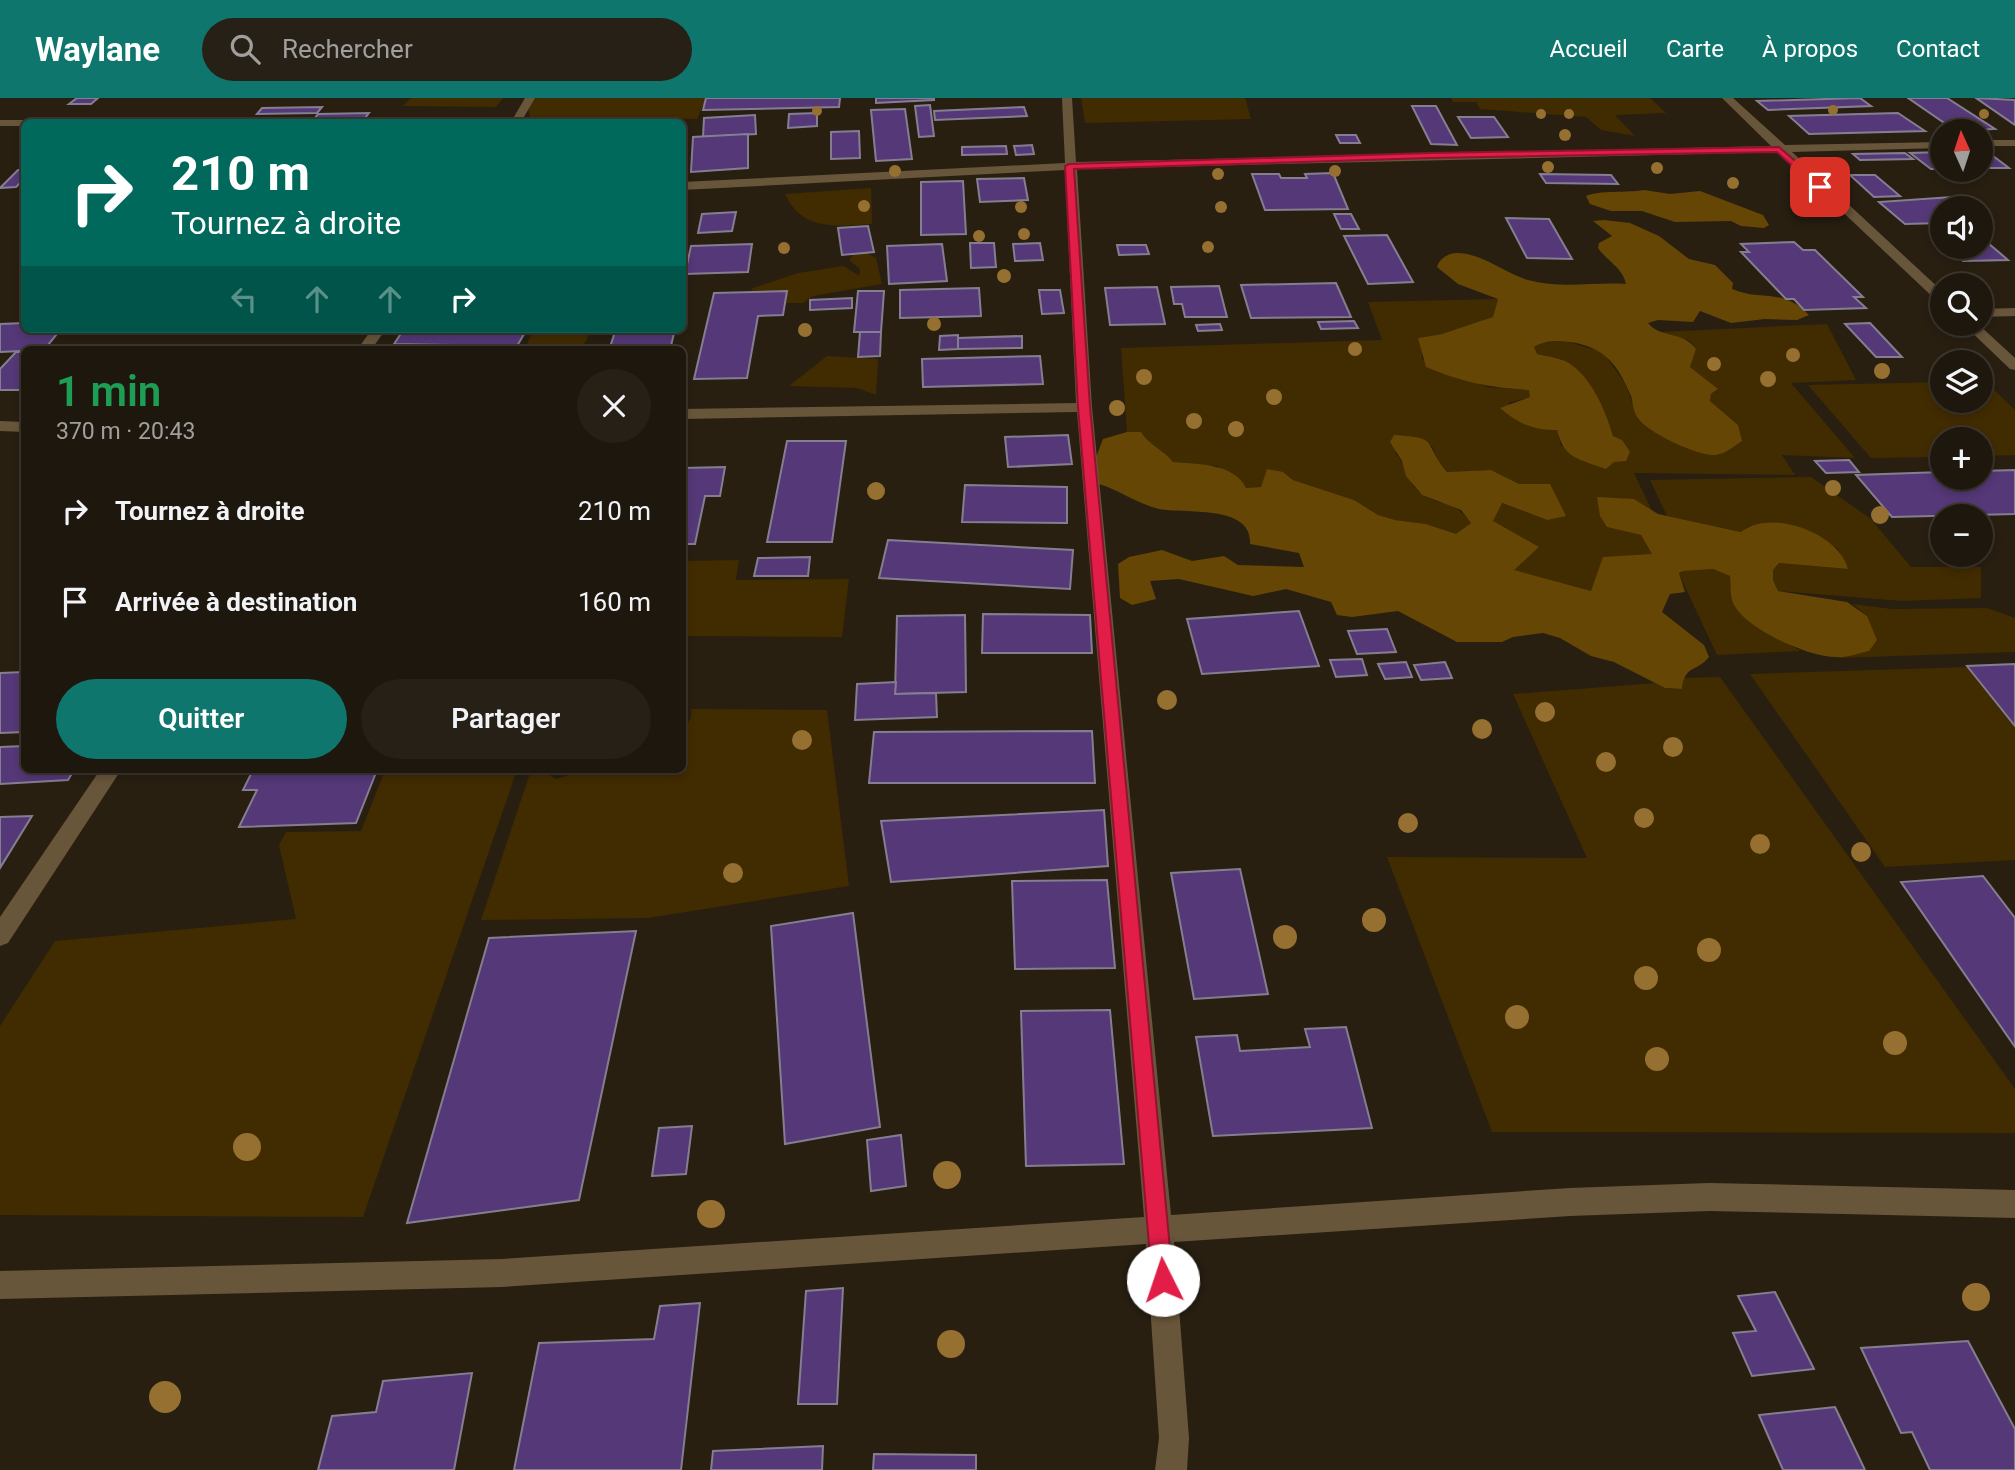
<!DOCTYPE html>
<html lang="fr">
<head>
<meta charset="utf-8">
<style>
	:root { --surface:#1e170d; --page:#262016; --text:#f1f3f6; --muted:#a19f9d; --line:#3c362e; --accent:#0f766e }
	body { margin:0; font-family:Roboto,sans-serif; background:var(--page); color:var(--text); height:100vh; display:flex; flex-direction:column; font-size:26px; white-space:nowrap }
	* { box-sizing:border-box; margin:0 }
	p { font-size:23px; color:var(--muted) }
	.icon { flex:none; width:38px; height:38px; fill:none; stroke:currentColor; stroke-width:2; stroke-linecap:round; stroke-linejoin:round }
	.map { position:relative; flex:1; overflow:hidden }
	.sheet { position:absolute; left:21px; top:248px; width:665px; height:427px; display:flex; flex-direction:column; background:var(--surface); border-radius:10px; box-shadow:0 4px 10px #0003,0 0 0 2px var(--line) }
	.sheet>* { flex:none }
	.top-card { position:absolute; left:21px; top:21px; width:665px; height:214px; border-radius:10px; box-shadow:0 4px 10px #0003,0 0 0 2px var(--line); background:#00695c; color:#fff; overflow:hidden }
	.needle { width:46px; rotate:357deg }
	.controls { position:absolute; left:1930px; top:21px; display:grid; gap:14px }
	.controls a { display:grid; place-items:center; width:63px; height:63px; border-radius:50%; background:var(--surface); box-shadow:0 4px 10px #0003,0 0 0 2px var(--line); font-size:35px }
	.pin { position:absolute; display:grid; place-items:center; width:60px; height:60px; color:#fff; margin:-30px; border-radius:14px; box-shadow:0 4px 10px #0006 }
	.me { position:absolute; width:77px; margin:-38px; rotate:356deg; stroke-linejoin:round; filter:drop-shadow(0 0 5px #0008) }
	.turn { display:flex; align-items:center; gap:24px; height:147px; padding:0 35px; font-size:32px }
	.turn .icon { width:91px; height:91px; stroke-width:2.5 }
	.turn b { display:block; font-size:49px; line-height:60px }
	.lanes { display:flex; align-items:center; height:66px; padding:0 35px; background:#0003; justify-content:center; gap:35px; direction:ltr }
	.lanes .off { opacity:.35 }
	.round { display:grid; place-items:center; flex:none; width:74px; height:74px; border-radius:37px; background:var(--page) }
	.summary { display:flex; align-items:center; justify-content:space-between; height:119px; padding:0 35px }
	h1 { font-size:42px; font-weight:600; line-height:52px; color:#1e9e55 }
	.action { display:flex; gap:14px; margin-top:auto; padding:14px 35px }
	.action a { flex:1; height:80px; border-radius:42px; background:var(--accent); color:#fff; font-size:28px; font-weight:600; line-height:80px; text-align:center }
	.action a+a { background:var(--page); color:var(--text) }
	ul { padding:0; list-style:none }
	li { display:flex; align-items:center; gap:21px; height:91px; padding:0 35px }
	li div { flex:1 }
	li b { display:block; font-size:26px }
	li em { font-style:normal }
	header { display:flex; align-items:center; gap:42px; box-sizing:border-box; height:98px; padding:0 35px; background:var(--accent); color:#fff }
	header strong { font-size:33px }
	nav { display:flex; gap:38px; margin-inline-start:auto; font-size:24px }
	.search { width:490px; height:63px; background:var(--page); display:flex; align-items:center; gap:18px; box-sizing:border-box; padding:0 24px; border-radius:38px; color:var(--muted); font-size:26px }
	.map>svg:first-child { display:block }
</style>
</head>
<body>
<header>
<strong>Waylane</strong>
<div class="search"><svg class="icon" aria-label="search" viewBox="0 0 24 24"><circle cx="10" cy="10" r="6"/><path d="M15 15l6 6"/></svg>Rechercher</div>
<nav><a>Accueil</a><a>Carte</a><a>À propos</a><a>Contact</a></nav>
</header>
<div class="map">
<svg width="2015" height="1372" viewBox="0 0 2015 1372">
	<rect width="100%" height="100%" fill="#281f11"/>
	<!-- green -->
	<g fill="#412b00">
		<path d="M411,0H503L496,9L403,8Z"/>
		<path d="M534,0H706L697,21L602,19L600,24H549V21L530,19L528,9Z"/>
		<path d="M1081,0H1245L1251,21L1085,25Z"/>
		<path d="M1451,0H1650L1666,15L1615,17L1635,38L1601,32L1586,19L1480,11L1476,4H1453Z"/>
		<path d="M871,90L872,126C837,128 802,134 785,96Z"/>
		<path d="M867,155L876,160L882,186L813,198L803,205H777L749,195L753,190L798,175L844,168L859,178L860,171L849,162L853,157Z"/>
		<path d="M1498,201L1493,220L1442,236L1418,240L1422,247V261L1487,289L1529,292L1531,299L1508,305L1544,332L1557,331L1561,348L1622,342L1613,338C1605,309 1589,281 1564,263C1557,258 1545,258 1537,256L1534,249L1541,245L1565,243L1603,254L1626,287L1638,322L1686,350L1738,327L1710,303L1711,296L1718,292L1690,269L1696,251L1690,243L1661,234L1827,226L1856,282L1791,285L1855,360L1782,357L1795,377L1634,375L1652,413L1634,401L1607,429L1641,437L1653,457L1591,493L1513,472L1493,423L1501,405L1547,422L1550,386H1519L1491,372L1447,374L1439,365L1432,348L1395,355C1407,367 1407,387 1423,397C1444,410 1453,401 1471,425L1456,436L1426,426L1395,422L1378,417L1354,402L1293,382L1283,374L1261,389L1246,390L1217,368L1173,364C1164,352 1149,347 1141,334H1127L1121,250L1382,242L1368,204Z"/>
		<path d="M533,231H592L581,252H394L399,246L526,249Z"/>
		<path d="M827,258L878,261L876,297L857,290L789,288Z"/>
		<path d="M1981,283H1985L2015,312V357L1981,358V341H1942V359L1871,360L1808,287L1942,284V303H1981Z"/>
		<path d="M1811,379L1871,421L1911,469H1981V500L1902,503L1778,493L1773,482V472L1779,465L1847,471L1838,451L1809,435L1749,428L1742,434L1667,418L1650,382Z"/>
		<path d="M739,462L736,482L849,481L842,539L683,538V463Z"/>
		<path d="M1713,471L1730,478L1731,499L1762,532L1801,553L1717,557L1679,476L1683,473Z"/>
		<path d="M1853,506L1892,511L1987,510L2015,520V554L1837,560L1868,553L1867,518Z"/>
		<path d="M1969,569L2015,626V762L1885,769L1750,576Z"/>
		<path d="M1720,579L2015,991V1035L1492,1034L1387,759L1587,760L1513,596L1655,585L1665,590L1682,591L1683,580Z"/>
		<path d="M691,611L827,612L849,788L648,820L481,822L531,672H542L556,681L572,676L575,672H682L683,636L691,619Z"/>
		<path d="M385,672H517L363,1119L0,1117V928L55,843L296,821L279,747L286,734L361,733Z"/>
	</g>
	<!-- forest -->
	<g fill="#664604">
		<path d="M1644,92L1670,96L1700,93L1763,117L1769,127L1764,130L1741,128L1731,123L1675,124L1642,113H1611L1590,106L1586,98C1598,92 1629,95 1644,92Z"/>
		<path d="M1604,122L1630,125L1659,138L1689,161L1715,167L1733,185L1732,191C1763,204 1782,189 1809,217L1797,222L1765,221L1731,225L1700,213L1693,224L1658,222L1648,225C1661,241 1682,232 1696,251L1690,269L1718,291L1711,296L1710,303L1738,327L1742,343C1733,349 1724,357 1713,357C1696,357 1646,334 1637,319C1633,313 1633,305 1631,298C1618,267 1605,249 1570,244C1559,243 1544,242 1534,249L1537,256C1546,258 1556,259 1565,263C1590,275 1606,313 1613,338L1622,342L1630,354L1626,363L1614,364L1606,371C1579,361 1564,361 1557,332C1534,333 1517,325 1500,310L1530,299L1529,292C1487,289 1465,285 1426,269L1418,240L1442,236L1493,219L1498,201L1458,186L1437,169C1439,161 1448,155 1457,155C1482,155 1504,175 1528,182C1560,191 1593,184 1626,186C1623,170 1607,163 1598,150L1599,145L1612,138L1593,123Z"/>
		<path d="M1127,334H1141C1149,347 1164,352 1173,364C1197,366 1234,365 1246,390L1261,389L1267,371L1283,374L1293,382L1354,402L1378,417L1395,422L1426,426L1456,436L1471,425L1461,412L1422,397L1406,378L1402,363L1390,344L1394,337C1441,340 1422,344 1447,374L1491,372L1519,386H1550L1566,418L1547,422L1502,405L1493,423L1539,449L1514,472L1591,493L1603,459L1652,456L1641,437L1607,429L1600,418L1597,399L1634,401L1658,416L1741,434C1771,410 1839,435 1848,471L1779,465L1773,472V482L1778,493L1847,504L1867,518L1877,542L1869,553C1859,555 1847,560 1836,559C1809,559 1751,533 1736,510C1729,501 1731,489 1730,478L1713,471L1683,473L1679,475L1685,494L1670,496L1662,514L1704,547L1709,559C1697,574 1684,567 1682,591L1665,590L1614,564L1591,558L1560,540L1543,535L1513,539L1502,544H1457L1398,513L1352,519L1337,517L1331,504L1286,491L1253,498L1179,481L1150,483L1156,501L1132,507L1120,500L1118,466L1129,459L1162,452L1192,463L1224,458L1238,467L1304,469L1299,455L1250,446C1253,406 1185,416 1159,411C1138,406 1119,392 1099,386L1093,367L1103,341Z"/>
	</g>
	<!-- building -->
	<g fill="#543877" stroke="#857e91" stroke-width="2">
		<path d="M77,0H98L91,6H69Z"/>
		<path d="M706,0H840L839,9L703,12Z"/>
		<path d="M876,0H934V2L876,5Z"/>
		<path d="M1860,0L1871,8L1768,12L1757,3Z"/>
		<path d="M1908,0H1947L1995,31L1956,33Z"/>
		<path d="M1976,0L2015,2V27Z"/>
		<path d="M930,7L934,38L919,39L915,8Z"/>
		<path d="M1412,8H1436L1457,47L1431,46Z"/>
		<path d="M322,9L317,15L257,16L262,10Z"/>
		<path d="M1024,9L1027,18L935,22L934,13Z"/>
		<path d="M905,11L912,61L876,63L871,12Z"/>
		<path d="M369,15L362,24H312L318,16Z"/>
		<path d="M817,15V28L788,30L789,16Z"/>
		<path d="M1898,15L1925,33L1809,36L1789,18Z"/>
		<path d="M755,17L756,36L703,39L704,20Z"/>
		<path d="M1458,19H1494L1508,39L1471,40Z"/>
		<path d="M859,33L860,60L831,61V34Z"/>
		<path d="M748,36V70L691,74L693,39Z"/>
		<path d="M1336,37H1356L1360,45H1340Z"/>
		<path d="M1032,47L1034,56L1016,57L1014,48Z"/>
		<path d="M1006,48L1007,56L962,57V49Z"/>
		<path d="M1981,52H1985L2009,70H1981Z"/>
		<path d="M1942,54V71H1931L1910,55Z"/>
		<path d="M1905,55L1913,61L1860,62L1853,56Z"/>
		<path d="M18,72H24V81L16,89L0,90Z"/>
		<path d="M1333,75L1348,111L1265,112L1252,76H1279L1281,80H1307L1305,76Z"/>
		<path d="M1540,76L1611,77L1618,86L1546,85Z"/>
		<path d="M1850,77H1875L1900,98L1874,99Z"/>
		<path d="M1024,80L1028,102L980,104L977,81Z"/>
		<path d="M963,83L966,136L921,137V84Z"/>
		<path d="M1952,99L1966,110H1942V125L1905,126L1879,104Z"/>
		<path d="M736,114L732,133L698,135L702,116Z"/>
		<path d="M1334,116H1351L1359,131H1341Z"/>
		<path d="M1506,120L1549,121L1572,161L1527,160Z"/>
		<path d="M868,128L874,154L842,157L838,130Z"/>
		<path d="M1387,137L1413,184L1368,186L1344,138Z"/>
		<path d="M1981,139L2008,162L1963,163L1948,149H1981Z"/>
		<path d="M1794,144L1803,152H1815L1863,199H1854L1866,210L1804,212L1794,201H1786L1741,154H1749L1741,146Z"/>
		<path d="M970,145H994L996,169L971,170Z"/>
		<path d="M1040,145L1043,162L1015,163L1013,146Z"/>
		<path d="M752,146L748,174L685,176L691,148Z"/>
		<path d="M942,146L947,183L889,186L887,148Z"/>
		<path d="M1117,147H1146L1149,156L1119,157Z"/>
		<path d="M1336,185L1351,219L1251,220L1241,187Z"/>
		<path d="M1219,188L1227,219H1185L1182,206H1174L1171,189Z"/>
		<path d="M1157,189L1165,226L1110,227L1105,190Z"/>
		<path d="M979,190L981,218L900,220V192Z"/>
		<path d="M1039,192H1060L1064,215L1042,216Z"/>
		<path d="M787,193L783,217L758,218L747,280L694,281L714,195Z"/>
		<path d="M858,193H884L881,234H854Z"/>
		<path d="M852,200V210L810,212V202Z"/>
		<path d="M1354,223L1358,230L1321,231L1318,224Z"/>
		<path d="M24,225V231H61L44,252L0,254V226Z"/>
		<path d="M1870,225L1902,259H1876L1845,226Z"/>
		<path d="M1220,226L1222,232L1198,233L1196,227Z"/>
		<path d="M404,231H527L517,248L394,246Z"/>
		<path d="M616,231H675L670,252H609Z"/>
		<path d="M860,234H881L880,258L858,259Z"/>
		<path d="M958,237V251L939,252L940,238Z"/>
		<path d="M1022,238V250L958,251V240Z"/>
		<path d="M16,254H24V287L20,292H0V271Z"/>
		<path d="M1040,258L1043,286L923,289L922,261Z"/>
		<path d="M1068,337L1072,366L1008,369L1005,339Z"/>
		<path d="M787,343H846L832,444H767Z"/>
		<path d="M1849,362L1859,374L1826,375L1815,363Z"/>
		<path d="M725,369L720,398H705L695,446H682V370Z"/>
		<path d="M2015,372V416L1892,419L1856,377L1942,374V380H1981V373Z"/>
		<path d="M965,387L1067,389V425L962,424Z"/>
		<path d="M888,442L1073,452L1070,491L879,480Z"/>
		<path d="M810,459L808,478H754L758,460Z"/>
		<path d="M1299,513L1319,568L1202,576L1187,521Z"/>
		<path d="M983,516L1090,517L1092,555H982Z"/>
		<path d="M965,517L966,594L895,596L897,518Z"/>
		<path d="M1387,531L1396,554L1357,556L1348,533Z"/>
		<path d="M1362,561L1367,577L1336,579L1330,562Z"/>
		<path d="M1406,564L1412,579L1385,581L1378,566Z"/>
		<path d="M1445,564L1452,580L1421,582L1414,567Z"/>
		<path d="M2015,566V628L1967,568Z"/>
		<path d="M24,574V634L0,635V575Z"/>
		<path d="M896,584L895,596L936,595L937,619L855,622L857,586Z"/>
		<path d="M1092,633L1095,685H869L874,634Z"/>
		<path d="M24,648V672H74L68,682L0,686V649Z"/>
		<path d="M253,672H377L356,725L239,729L257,692H243Z"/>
		<path d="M1104,712L1108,768L891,784L881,723Z"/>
		<path d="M32,718L0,770V719Z"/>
		<path d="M1240,771L1268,896L1194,901L1171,775Z"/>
		<path d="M1983,778L2015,820V949L1901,784Z"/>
		<path d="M1107,782L1115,870L1015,871L1012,783Z"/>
		<path d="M853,815L880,1029L785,1046L771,828Z"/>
		<path d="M636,833L579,1102L407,1125L489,840Z"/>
		<path d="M1110,912L1124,1066L1026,1068L1021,913Z"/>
		<path d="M1346,929L1372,1030L1213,1038L1196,939L1237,937L1240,953L1310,949L1305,931Z"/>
		<path d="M692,1028L686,1076L652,1078L659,1030Z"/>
		<path d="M901,1037L906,1088L871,1093L867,1042Z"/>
		<path d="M843,1190L837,1306H798L806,1193Z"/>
		<path d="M1775,1194L1814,1271L1752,1278L1733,1235L1756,1233L1738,1198Z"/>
		<path d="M700,1205L681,1372H514L539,1245L654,1241L660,1208Z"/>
		<path d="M1968,1243L2015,1331V1372H1930L1912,1334L1901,1335L1861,1250Z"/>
		<path d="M472,1275L454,1372H318L332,1318L376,1314L383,1283Z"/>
		<path d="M1835,1309L1865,1372H1783L1759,1317Z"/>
		<path d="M823,1348L822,1372H711L713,1353Z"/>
		<path d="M874,1356L976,1357V1372H873Z"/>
	</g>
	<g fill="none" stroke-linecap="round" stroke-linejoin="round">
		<!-- street -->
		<g fill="#68563a" fill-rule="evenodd">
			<path d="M525,0H535L521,24H511Z"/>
			<path d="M1062,0H1072L1076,64L1771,48L1722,0H1733L1785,47L1942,44V50L1792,54L1942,193V204L1937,203L1779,54L1077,71L1092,309L1171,1117L1570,1090L1709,1085L2015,1092V1120L1709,1113L1570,1118L1174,1144L1189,1340L1187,1372H1155L1159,1340L1146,1146L502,1189L0,1201V1173L502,1161L1144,1119L1077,314L682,321V311L1076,305L1065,72L682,92V84L1065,65Z"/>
			<path d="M0,22H24L29,24H24V28H0Z"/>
			<rect x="1981" y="42" width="34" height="6"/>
			<path d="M2015,210V218L1981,219V211Z"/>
			<path d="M1963,226H1978L2015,260V272L2010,271Z"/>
			<path d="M372,231H386L371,252H357Z"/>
			<path d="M0,323L24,324V334L0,333Z"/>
			<path d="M100,672H121L8,845L0,848V819Z"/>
		</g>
	</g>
	<!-- trees -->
	<g fill="#957031">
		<circle cx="1833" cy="12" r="5"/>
		<circle cx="817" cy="13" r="5"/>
		<circle cx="1541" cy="16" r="5"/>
		<circle cx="1569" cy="16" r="5"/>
		<circle cx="1984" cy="16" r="5"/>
		<circle cx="1565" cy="37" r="6"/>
		<circle cx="1548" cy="69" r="6"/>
		<circle cx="1657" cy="70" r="6"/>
		<circle cx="895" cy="73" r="6"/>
		<circle cx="1335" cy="73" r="6"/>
		<circle cx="1218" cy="76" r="6"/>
		<circle cx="1733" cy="85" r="6"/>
		<circle cx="864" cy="108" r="6"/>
		<circle cx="1021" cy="109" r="6"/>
		<circle cx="1221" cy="109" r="6"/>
		<circle cx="1024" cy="136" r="6"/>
		<circle cx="979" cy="138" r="6"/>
		<circle cx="1208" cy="149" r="6"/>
		<circle cx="784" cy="150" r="6"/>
		<circle cx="1004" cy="178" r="7"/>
		<circle cx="934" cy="226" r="7"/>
		<circle cx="805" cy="232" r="7"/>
		<circle cx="1355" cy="251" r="7"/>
		<circle cx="1793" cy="257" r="7"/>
		<circle cx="1714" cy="266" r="7"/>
		<circle cx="1882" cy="273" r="8"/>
		<circle cx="1144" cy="279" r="8"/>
		<circle cx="1768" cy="281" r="8"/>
		<circle cx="1274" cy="299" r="8"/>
		<circle cx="1117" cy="310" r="8"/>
		<circle cx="1194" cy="323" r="8"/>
		<circle cx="1236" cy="331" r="8"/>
		<circle cx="1833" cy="390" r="8"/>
		<circle cx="876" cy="393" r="9"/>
		<circle cx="1880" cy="417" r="9"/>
		<circle cx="1167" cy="602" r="10"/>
		<circle cx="1545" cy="614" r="10"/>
		<circle cx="1482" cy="631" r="10"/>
		<circle cx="802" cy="642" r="10"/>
		<circle cx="1673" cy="649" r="10"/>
		<circle cx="1606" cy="664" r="10"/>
		<circle cx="1644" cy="720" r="10"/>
		<circle cx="1408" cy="725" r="10"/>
		<circle cx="1760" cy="746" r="10"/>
		<circle cx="1861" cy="754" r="10"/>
		<circle cx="733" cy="775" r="10"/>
		<circle cx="1374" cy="822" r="12"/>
		<circle cx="1285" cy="839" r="12"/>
		<circle cx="1709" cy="852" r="12"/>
		<circle cx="1646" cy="880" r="12"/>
		<circle cx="1517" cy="919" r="12"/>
		<circle cx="1895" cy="945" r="12"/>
		<circle cx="1657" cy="961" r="12"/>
		<circle cx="247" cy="1049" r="14"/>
		<circle cx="947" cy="1077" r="14"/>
		<circle cx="711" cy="1116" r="14"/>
		<circle cx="1976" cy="1199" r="14"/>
		<circle cx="951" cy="1246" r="14"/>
		<circle cx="165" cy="1299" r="16"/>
	</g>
	<!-- route -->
	<path fill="#e11d48" stroke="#92132f" stroke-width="2" d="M1779,49L1823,87V91H1817L1777,54L1430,60L1074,71L1090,309L1173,1182L1170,1190L1163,1193L1155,1190L1152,1182L1078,309L1065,68L1069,66L1430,55Z"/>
</svg>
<div class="controls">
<a><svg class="needle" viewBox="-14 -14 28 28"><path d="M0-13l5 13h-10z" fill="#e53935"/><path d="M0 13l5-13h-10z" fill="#a19f9d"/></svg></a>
<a><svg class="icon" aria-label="sound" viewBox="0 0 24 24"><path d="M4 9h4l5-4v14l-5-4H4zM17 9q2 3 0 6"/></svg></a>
<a><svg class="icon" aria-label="search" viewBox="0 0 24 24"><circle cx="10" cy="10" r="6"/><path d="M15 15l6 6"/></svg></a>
<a><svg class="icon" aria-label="layers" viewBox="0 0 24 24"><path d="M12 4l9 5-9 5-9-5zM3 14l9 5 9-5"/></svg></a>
<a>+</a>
<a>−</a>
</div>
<div class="pin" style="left:1820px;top:89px;background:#d93025"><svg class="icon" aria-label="arrive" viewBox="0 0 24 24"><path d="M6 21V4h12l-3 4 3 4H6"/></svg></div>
<svg class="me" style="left:1163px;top:1182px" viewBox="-20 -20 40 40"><circle r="19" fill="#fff"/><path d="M0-13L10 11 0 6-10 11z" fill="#e11d48"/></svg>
<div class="top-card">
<div class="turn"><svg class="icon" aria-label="right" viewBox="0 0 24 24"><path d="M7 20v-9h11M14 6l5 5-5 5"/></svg><div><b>210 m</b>Tournez à droite</div></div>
<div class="lanes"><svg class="icon off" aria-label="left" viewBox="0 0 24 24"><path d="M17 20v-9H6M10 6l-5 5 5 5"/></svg><svg class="icon off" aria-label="ahead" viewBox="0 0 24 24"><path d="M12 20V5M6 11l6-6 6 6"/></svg><svg class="icon off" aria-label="ahead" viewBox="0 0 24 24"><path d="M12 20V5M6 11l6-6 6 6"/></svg><svg class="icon" aria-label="right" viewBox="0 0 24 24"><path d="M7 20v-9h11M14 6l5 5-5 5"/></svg></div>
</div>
<section class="sheet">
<div class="summary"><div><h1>1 min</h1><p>370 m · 20:43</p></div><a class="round"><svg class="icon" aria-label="close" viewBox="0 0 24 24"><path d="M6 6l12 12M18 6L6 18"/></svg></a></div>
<ul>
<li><svg class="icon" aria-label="right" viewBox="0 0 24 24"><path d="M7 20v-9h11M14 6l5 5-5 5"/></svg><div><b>Tournez à droite</b></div><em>210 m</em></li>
<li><svg class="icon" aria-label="arrive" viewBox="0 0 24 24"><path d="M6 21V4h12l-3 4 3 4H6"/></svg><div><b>Arrivée à destination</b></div><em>160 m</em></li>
</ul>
<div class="action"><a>Quitter</a><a>Partager</a></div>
</section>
</div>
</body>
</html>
